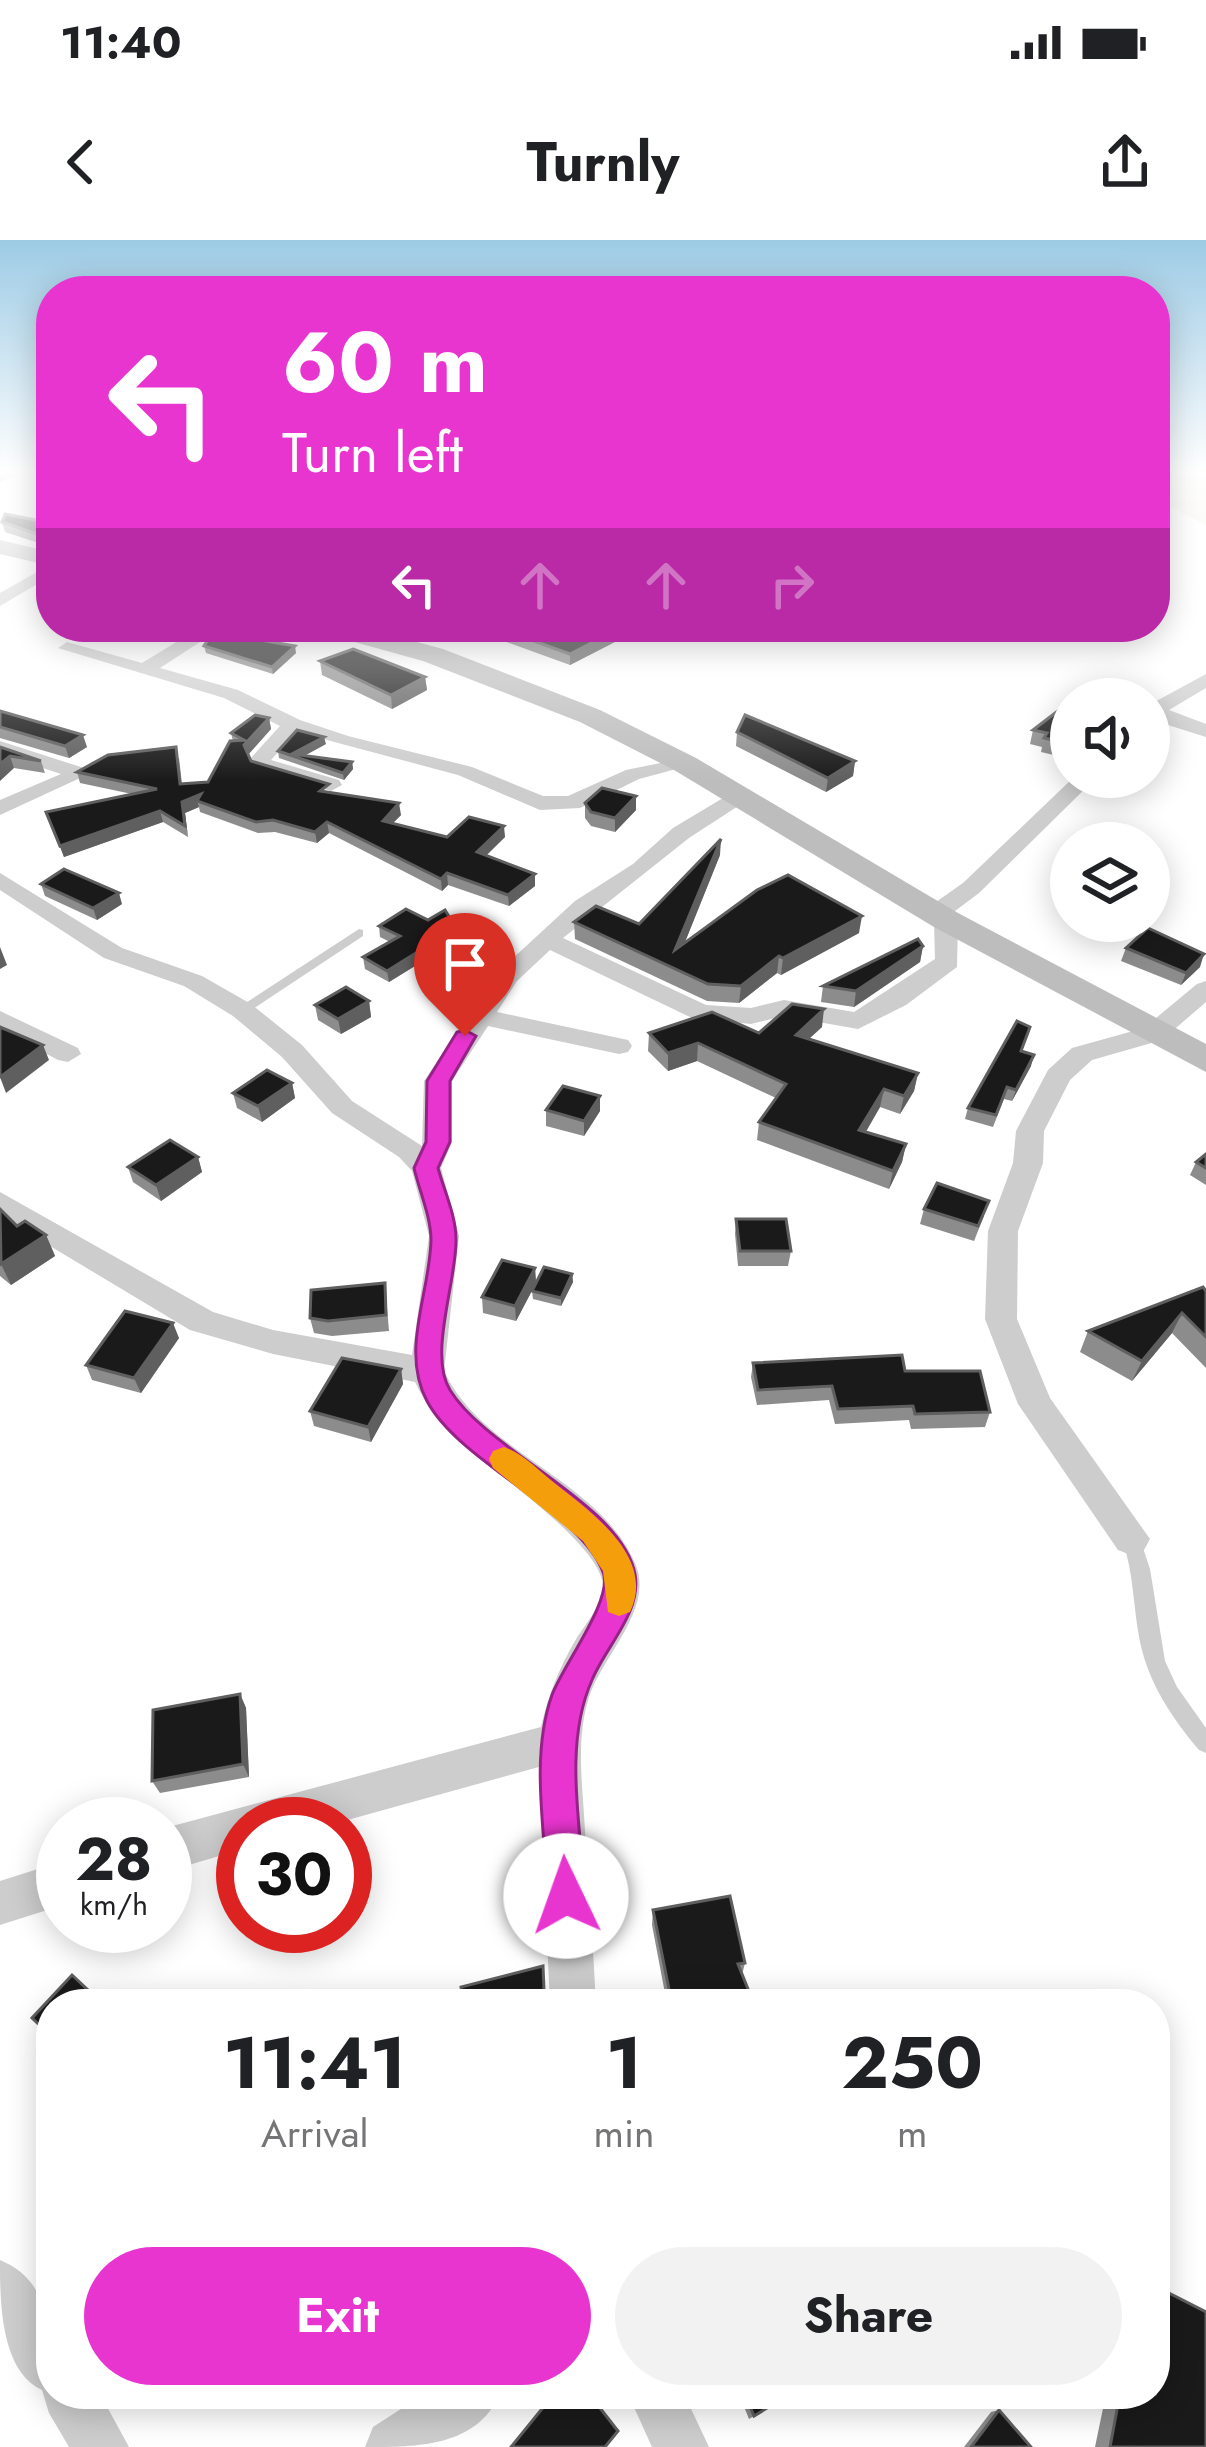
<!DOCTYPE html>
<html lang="en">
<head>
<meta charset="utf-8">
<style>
	:root { --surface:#fff; --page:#f2f2f2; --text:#202124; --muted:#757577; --accent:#e935d0 }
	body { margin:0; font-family:Jost,sans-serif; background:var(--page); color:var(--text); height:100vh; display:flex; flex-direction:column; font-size:45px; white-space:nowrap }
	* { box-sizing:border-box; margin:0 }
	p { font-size:39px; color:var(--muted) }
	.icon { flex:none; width:66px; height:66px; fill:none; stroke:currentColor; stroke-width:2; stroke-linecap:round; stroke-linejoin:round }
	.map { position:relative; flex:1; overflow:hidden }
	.panel { position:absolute; left:36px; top:1749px; width:1134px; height:420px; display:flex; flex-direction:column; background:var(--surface); border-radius:48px; box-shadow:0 6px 30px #0003 }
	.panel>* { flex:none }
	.hud { position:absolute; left:36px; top:36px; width:1134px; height:366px; border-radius:48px; box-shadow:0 6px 30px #0003; background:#e935d0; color:#fff; overflow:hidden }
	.tools { position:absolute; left:1050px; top:438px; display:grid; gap:24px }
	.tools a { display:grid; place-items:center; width:120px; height:120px; border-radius:50%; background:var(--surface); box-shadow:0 6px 30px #0003; font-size:60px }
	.speed { position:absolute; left:36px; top:1557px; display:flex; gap:24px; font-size:60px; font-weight:700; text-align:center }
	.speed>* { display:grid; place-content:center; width:156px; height:156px; border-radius:50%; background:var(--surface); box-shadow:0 6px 30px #0003; line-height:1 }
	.speed small { font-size:30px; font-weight:400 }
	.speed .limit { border:18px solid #d22; background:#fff; color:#111 }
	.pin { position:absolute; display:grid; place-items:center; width:102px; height:102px; color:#fff; margin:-123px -51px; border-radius:50% 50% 50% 0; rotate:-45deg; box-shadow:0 0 12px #0007 }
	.pin .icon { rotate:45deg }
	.me { position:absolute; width:132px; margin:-66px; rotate:357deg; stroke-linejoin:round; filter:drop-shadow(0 0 9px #0008) }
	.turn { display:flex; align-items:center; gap:42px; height:252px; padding:0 48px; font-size:54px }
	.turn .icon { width:156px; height:156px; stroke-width:2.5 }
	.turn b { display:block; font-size:84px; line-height:102px }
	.lanes { display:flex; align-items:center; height:114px; padding:0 48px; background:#0003; justify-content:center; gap:60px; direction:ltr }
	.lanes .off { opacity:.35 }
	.eta { display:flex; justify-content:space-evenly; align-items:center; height:204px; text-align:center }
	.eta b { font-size:72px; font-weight:700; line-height:84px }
	.button { display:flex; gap:24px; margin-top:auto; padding:24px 48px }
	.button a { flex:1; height:138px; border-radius:72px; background:var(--accent); color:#fff; font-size:48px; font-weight:700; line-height:138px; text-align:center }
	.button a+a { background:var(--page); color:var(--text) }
	.status { display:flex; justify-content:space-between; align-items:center; height:84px; padding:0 60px; background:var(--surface); direction:ltr }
	.status svg { height:33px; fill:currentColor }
	header { display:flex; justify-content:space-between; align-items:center; height:156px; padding:0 48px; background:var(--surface); font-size:54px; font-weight:700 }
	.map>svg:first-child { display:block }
</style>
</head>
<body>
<div class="status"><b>11:40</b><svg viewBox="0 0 49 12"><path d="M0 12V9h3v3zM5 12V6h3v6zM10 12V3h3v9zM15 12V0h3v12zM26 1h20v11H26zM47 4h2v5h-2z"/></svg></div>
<header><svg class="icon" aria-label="back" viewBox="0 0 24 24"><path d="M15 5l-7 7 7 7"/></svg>Turnly<svg class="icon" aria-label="share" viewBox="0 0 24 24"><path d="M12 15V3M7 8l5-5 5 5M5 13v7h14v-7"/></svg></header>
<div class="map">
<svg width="1206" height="2207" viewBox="0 0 1206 2207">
	<rect width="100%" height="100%" fill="#fff"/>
	<!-- green -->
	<path fill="#eae5da" d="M1155,232H1206V285L1155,259Z"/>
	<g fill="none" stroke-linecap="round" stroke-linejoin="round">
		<!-- lane -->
		<g fill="#cdcdcd" fill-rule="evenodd">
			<path d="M359,689L363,690V696L247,773H237L235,770Z"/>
			<path d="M1131,1291L1138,1293L1150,1329L1165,1421L1177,1447L1206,1488V1513L1199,1510C1172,1478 1149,1444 1140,1402C1133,1367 1134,1333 1122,1299L1124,1293Z"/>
		</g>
		<!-- street -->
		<g fill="#cdcdcd" fill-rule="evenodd">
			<path d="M51,324V336L0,366V353Z"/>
			<path d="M201,387H223L160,428L238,450L300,480L348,496L472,527L543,556H568L626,530L685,518L695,524L639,539L580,568L540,570L458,535L297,492L271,520L339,540L342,545L331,551L254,528L250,519L280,486L224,458L58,408L67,402L142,423Z"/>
			<path d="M1206,434V448L1169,470L1206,484V497L1149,479V465Z"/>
			<path d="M0,501L87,529L91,533L0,575V560L61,534L0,514Z"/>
			<path d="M1074,537H1097L979,653L951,674L958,680L957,727L906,765L858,789L784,776L751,784L692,778L550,710L517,741L497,772L628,800L632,806L628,812L619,814L488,786L452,841V902L441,928L459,996L444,1131C483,1214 598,1238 635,1323C656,1371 598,1418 587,1464C576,1506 583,1548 585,1591C589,1649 593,1706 596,1764H550L539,1527L333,1584H243V1609L165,1632V1588L541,1487C548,1456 559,1428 575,1401C583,1387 600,1368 603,1352C611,1308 483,1226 452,1195C436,1178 425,1163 415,1142L273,1114L190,1090L0,976V952L213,1072L273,1090L412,1115L429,996L412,931L399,917L332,873L282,817L233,776L184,746L104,718L0,650V633L122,708L202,736L251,764L302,805L352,861L422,906L424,841L499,731L575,661L633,624L673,588L733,552L741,551L752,557L689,598L563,698L706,765L751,768L784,760L854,772L935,719L934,681L923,674L926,669L963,643Z"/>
			<path d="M1206,741V762L1162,800L1092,820L1070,840L1044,891L1043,923L1018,991L1017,1079L1050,1158L1150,1299L1144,1310L1131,1315L1118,1310L1018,1164L985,1079L988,991L1013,923L1016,891L1048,830L1072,808L1144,788L1197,744Z"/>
			<path d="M0,771L78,808L81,814L68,822L58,820L0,789Z"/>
			<path d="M63,1621V1665L0,1685V1641Z"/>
			<path d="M0,2020C56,2043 51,2103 51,2154H100L129,2207H69L49,2173L42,2150C0,2131 0,2060 0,2020Z"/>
			<path d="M424,2154H500C476,2207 418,2207 365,2207L373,2187Z"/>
			<path d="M628,2154H684L709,2207H652Z"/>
		</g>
		<!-- secondary -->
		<g fill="#bdbdbd" fill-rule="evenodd">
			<path d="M0,300L51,312V326L0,314Z"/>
			<path d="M318,387H361L443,409L600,470L696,518L958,673L1206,804V832L934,687L674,530L580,482L423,421L322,393Z"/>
		</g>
	</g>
	<!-- wall -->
	<g fill="#8c8c8c">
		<path d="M2,282L51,283V307L5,292Z"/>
		<path d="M487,387H644L570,425L487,395Z"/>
		<path d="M204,406L296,413L273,434L206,413Z"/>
		<path d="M320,421L425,437L427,450L392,469L322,435Z"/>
		<path d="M1071,470V519L1041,512L1042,507L1030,504L1033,490Z"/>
		<path d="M0,471L87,507L69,518L0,498Z"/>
		<path d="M269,478L271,489L248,514L251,521L331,553L401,575L393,583L447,597H505L486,616L535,634V646L509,666L448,645L442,651L329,593L317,603L275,592L258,593L200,572L199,567L185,573L188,597L163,582L64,617L46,572L132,554L80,543L77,532L179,518L182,544L208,542L233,501L231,493Z"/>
		<path d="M737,492L855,521L853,536L826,552L736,506Z"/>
		<path d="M326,504L304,516L352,522L353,529L344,540L279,518L278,511Z"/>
		<path d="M0,507L41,521L45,533L14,528Z"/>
		<path d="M636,556V570L615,592L591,586L585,578V563Z"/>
		<path d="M720,615L684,704L859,693L781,735L777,733L739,763L707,761L575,699L574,682L639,684Z"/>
		<path d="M41,644L122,664L97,680L45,656Z"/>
		<path d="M428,680L457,700L389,742L365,729L363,717L390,702L380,697L379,686Z"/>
		<path d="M923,706L920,722L854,767L821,762L823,746Z"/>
		<path d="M1126,708L1200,727L1181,745L1121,721Z"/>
		<path d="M369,761L371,777L341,794L318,780L315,765Z"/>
		<path d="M822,787L809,799L918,833L914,851L900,874L880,867L866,892L906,904L902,922L889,949L757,900L759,882L776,858L697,821L668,831L648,811L649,793H759Z"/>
		<path d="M1030,787L1022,811L1031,826L1012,861L1004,859L993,887L965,879L968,868Z"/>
		<path d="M292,843L295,858L262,882L237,868L233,853Z"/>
		<path d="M546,870L600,871L584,896L546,886Z"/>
		<path d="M1206,914V945L1190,935L1196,922Z"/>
		<path d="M198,917L202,932L161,961L133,942L128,927Z"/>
		<path d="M0,969L17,986L46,995L55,1016L11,1045L0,1036Z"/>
		<path d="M924,969L984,976L974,1001L920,984Z"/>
		<path d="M736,979L791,1011L788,1026H738L735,994Z"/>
		<path d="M535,1028L536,1043L516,1081L483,1073L482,1057Z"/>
		<path d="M572,1034L573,1042L561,1066L533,1059L532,1051Z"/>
		<path d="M385,1043L389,1091L332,1096L314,1093L310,1078Z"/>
		<path d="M1206,1051V1128L1172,1093L1132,1141L1080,1112L1088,1091Z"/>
		<path d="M179,1098L141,1153L92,1140L86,1125Z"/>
		<path d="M753,1123L905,1131L990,1172L985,1187L911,1189L909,1180L835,1184L829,1160L757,1165L751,1137Z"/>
		<path d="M401,1129L403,1144L371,1202L314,1186L310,1171Z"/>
		<path d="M240,1454L246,1468L249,1537L160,1553L152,1541Z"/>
		<path d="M653,1670L745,1723L742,1735L754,1764H667L652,1685Z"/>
		<path d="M1163,2050L1206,2207H1095L1106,2154H1155V2054Z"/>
		<path d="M739,2154H792L749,2179Z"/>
		<path d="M999,2170L1031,2207H964L991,2172Z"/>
	</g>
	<!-- shaded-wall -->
	<g fill="#5f5f5f">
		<path d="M0,232H13L15,236L0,242Z"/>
		<path d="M622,387H644L570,425V414Z"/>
		<path d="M295,406L296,413L273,434L272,427Z"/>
		<path d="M425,437L427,450L392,469L391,455Z"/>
		<path d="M269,478L271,489L247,516L244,505Z"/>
		<path d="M83,495L87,507L69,518L65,506Z"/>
		<path d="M324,497L326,504L300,518L292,514Z"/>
		<path d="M10,516L14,528L0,541V524Z"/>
		<path d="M855,521L853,536L826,552L828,538Z"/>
		<path d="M352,522L353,529L344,540L343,533Z"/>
		<path d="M201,554L197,561L199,567L185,573L188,597L182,562Z"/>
		<path d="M636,556V570L615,592V578Z"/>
		<path d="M399,563L401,575L384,592L383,581Z"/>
		<path d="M160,571L163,582L64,617L60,606Z"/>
		<path d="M327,582L329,593L317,603L315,592Z"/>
		<path d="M504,586L505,597L477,624V612Z"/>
		<path d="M721,599L720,615L675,727V710Z"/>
		<path d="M447,633L448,645L442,651L441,639Z"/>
		<path d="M535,634V646L509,666L508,655Z"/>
		<path d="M119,653L122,664L97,680L93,668Z"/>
		<path d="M862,676L859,693L781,735L783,718Z"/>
		<path d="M456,688L457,700L389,742L387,731Z"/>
		<path d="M923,706L920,722L854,767L856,751Z"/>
		<path d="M0,707L7,725L0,729Z"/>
		<path d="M1204,714L1200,727L1181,745L1186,733Z"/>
		<path d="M779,716L777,733L739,763L741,746Z"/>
		<path d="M369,761L371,777L341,794L338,779Z"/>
		<path d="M824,769L822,787L793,813L796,795Z"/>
		<path d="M698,803L697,821L668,831V813Z"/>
		<path d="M43,805L49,820L6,853L0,837Z"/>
		<path d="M1034,815L1031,826L1012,861L1016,850Z"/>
		<path d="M918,833L914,851L900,874L904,856Z"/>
		<path d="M292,843L295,858L262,882L258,866Z"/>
		<path d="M884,849L880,867L856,908L859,890Z"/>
		<path d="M600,856V871L584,896V881Z"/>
		<path d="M906,904L902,922L889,949L893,931Z"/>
		<path d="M198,917L202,932L161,961L156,945Z"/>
		<path d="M46,995L55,1016L11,1045L1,1024Z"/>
		<path d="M535,1028L536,1043L516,1081L515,1066Z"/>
		<path d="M572,1034L573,1042L561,1066V1058Z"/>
		<path d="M1182,1073L1172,1093L1132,1141L1142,1121Z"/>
		<path d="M173,1083L179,1098L141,1153L134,1138Z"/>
		<path d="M401,1129L403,1144L371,1202L368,1187Z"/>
		<path d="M240,1454L246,1468L249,1537L243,1524Z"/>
	</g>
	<!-- building -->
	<g fill="#1a1a1a" stroke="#5f5f5f" stroke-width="3">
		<path d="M5,274L51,283V302L49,298L2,282Z"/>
		<path d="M495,387H622L570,414Z"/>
		<path d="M213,392L295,406L272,427L204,406Z"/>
		<path d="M353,409L425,437L391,455L320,421Z"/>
		<path d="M1063,467L1071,470V504L1044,498L1047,493L1033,490Z"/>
		<path d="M0,471L83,495L65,506L0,487Z"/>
		<path d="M255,475L269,478L244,505L251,521L329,544L320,551L399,563L383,581L447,597L469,577L504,586L477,612L535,634L508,655L447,633L441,639L327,582L315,592L273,580L256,582L197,561L201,554L182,562L185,586L160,571L60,606L46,572L157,549L77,532L108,515L176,507L180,544L208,542L230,501L244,500L231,493Z"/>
		<path d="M745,475L855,521L828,538L737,492Z"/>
		<path d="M297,490L324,497L292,514L352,522L343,533L278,511Z"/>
		<path d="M0,507L41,521L10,516L0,524Z"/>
		<path d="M602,548L636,556L615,578L591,572L585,563Z"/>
		<path d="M721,599L675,710L757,650L788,635L862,676L783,718L779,716L741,746L708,744L574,682L596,666L639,684Z"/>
		<path d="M64,629L119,653L93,668L41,644Z"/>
		<path d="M406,669L428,680L445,670L456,688L387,731L363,717L400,696L379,686Z"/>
		<path d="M1148,688L1204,714L1186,733L1126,708Z"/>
		<path d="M918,699L923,706L856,751L823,746Z"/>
		<path d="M346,747L369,761L338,779L315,765Z"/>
		<path d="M792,764L824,769L796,795L918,833L904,856L884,849L859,890L906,904L893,931L759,882L786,844L698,803L668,813L649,793L712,772L759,793Z"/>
		<path d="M1017,781L1030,787L1021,811L1034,815L1016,850L1007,847L996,875L968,868Z"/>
		<path d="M0,787L43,805L0,837Z"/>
		<path d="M267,830L292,843L258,866L233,853Z"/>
		<path d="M563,846L600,856L584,881L546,870Z"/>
		<path d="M170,900L198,917L156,945L128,927Z"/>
		<path d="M1206,914V928L1196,922Z"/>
		<path d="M937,943L989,961L978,986L924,969Z"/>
		<path d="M0,969L17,986L25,981L46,995L1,1024Z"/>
		<path d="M736,979H786L791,1011H740Z"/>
		<path d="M502,1020L535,1028L515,1066L482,1057Z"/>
		<path d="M544,1027L572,1034L561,1058L532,1051Z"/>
		<path d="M385,1043L386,1075L328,1081L310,1078L311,1050Z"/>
		<path d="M1203,1047L1206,1051V1097L1182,1073L1142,1121L1088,1091Z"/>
		<path d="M125,1071L173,1083L134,1138L86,1125Z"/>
		<path d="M902,1115L905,1131H980L990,1172L915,1174L913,1166L838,1169L832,1146L758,1150L753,1123Z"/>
		<path d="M342,1118L401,1129L368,1187L310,1171Z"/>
		<path d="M240,1454L243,1524L152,1541L153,1470Z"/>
		<path d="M730,1656L745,1723L738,1724L754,1764H672L653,1670Z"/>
		<path d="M543,1726L544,1750L551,1754L553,1764H464L461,1747Z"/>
		<path d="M72,1735L103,1764H51V1796L32,1778Z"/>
		<path d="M1163,2050L1206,2072V2207H1110L1120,2154H1155V2096Z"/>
		<path d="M554,2154H589L618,2191L605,2207H511Z"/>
		<path d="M745,2154H790L754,2176Z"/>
		<path d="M999,2170L1031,2207H971Z"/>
	</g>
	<!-- sky -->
	<linearGradient id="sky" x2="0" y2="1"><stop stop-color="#9dcbe5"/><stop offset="0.43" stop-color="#fff"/><stop offset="1" stop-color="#fff" stop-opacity="0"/></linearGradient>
	<rect width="1206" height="541" fill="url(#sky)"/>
	<!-- route -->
	<path fill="#e935d0" stroke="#972287" stroke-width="3" d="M465,790L476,796L450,841V902L438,928C444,950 456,976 456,999C457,1040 428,1115 450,1150C488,1212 621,1263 635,1334C642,1372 606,1406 592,1440C563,1505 581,1587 585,1656L579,1669L566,1674L553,1669L548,1656C545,1593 530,1516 552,1455C563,1425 614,1359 603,1332C581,1272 459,1222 427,1161C400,1111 430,1053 431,1000C431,977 419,950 414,928L426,902L427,841L457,792Z"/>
	<!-- slow -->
	<path fill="#f59e0b" d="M504,1207C524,1214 540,1232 557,1245C593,1274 656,1318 630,1372L619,1376L608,1372L603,1331L583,1301L493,1228L489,1219L493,1211Z"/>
</svg>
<div class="tools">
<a><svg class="icon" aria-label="sound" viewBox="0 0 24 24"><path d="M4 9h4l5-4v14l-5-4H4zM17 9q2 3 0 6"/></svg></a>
<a><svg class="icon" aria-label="layers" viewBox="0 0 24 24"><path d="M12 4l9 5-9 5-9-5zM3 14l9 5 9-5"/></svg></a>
</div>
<div class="speed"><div>28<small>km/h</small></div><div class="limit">30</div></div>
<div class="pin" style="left:465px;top:796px;background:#d93025"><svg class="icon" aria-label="arrive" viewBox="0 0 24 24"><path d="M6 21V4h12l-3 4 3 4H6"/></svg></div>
<svg class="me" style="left:566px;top:1656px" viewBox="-20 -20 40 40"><circle r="19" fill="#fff"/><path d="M0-13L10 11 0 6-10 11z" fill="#e935d0"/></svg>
<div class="hud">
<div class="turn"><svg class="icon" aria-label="left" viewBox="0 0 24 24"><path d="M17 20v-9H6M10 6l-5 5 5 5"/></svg><div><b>60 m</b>Turn left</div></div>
<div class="lanes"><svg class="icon" aria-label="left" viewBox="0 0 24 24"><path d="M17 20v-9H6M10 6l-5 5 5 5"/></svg><svg class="icon off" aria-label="ahead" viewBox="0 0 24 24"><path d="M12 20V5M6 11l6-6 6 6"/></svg><svg class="icon off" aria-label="ahead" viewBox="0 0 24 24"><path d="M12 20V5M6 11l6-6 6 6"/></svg><svg class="icon off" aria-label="right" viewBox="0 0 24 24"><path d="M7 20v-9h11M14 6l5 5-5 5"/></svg></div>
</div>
<section class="panel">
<div class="eta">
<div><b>11:41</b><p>Arrival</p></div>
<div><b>1</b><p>min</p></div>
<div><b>250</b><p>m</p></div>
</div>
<div class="button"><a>Exit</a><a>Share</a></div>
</section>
</div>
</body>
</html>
